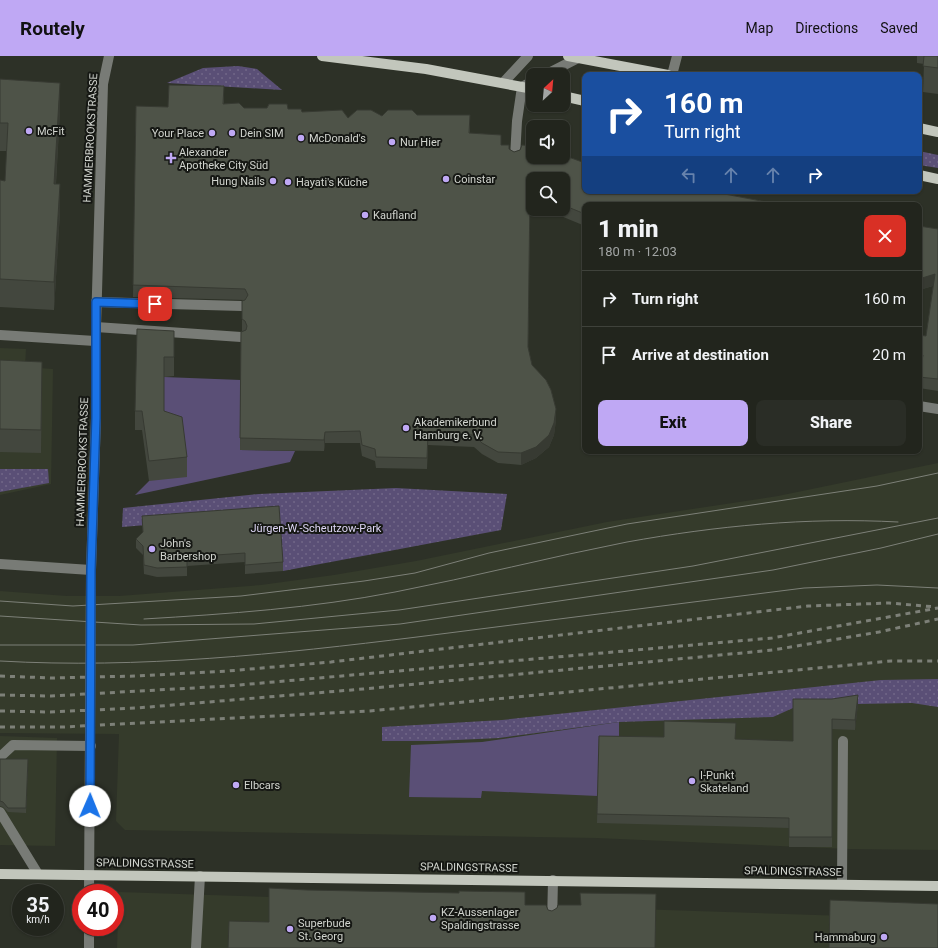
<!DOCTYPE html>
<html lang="en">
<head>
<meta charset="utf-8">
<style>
	:root { --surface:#22251d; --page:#2a2d26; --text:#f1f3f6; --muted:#a2a5a4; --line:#3f423b; --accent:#bfa8f4 }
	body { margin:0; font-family:Roboto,sans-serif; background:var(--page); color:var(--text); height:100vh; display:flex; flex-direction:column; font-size:15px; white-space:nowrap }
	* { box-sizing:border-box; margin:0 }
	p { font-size:13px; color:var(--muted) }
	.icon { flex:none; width:22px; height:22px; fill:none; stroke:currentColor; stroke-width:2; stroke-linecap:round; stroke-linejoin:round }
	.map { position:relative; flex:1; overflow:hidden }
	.sheet { position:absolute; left:582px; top:146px; width:340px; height:252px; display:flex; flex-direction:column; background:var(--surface); border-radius:8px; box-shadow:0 1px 3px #0004,0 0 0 1px var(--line) }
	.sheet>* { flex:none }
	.top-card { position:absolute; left:582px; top:16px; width:340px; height:122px; border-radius:8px; box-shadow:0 1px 3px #0004,0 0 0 1px var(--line); background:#1a4fa0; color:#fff; overflow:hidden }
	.needle { width:26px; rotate:26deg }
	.fabs { position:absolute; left:526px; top:12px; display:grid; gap:8px }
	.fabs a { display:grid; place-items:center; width:44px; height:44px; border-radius:8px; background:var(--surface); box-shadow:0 1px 3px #0004,0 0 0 1px var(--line); font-size:20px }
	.speed { position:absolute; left:12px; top:828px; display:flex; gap:8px; font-size:20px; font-weight:700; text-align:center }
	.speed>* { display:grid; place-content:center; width:52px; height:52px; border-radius:50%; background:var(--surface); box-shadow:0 1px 3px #0004,0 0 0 1px var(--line); line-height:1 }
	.speed small { font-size:10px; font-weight:400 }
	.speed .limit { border:6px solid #d22; background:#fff; color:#111 }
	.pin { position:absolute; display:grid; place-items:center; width:34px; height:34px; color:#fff; margin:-17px; border-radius:8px; box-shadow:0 2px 6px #0006 }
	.me { position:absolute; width:44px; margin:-22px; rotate:1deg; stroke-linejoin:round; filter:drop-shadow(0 0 3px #0008) }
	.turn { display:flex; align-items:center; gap:14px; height:84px; padding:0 16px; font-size:18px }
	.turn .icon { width:52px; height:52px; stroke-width:2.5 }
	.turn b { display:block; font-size:28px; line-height:34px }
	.lanes { display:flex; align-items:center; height:38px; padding:0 16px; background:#0003; justify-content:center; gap:20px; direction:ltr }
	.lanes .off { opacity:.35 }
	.round { display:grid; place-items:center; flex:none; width:42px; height:42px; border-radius:8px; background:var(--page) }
	.headline { display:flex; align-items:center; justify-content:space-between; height:68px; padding:0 16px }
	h1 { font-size:24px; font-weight:800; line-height:30px }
	.button { display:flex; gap:8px; margin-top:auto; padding:8px 16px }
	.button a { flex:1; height:46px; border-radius:8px; background:var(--accent); color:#111; font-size:16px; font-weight:800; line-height:46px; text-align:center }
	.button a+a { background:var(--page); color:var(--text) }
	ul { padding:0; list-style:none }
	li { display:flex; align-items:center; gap:12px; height:56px; padding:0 16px; border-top:1px solid var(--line) }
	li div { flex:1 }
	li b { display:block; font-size:15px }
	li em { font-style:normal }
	header { display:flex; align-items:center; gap:24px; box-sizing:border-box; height:56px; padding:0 20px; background:var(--accent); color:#111 }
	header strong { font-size:19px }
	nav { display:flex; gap:22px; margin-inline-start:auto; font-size:14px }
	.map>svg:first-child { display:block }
</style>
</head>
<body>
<header>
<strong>Routely</strong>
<nav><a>Map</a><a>Directions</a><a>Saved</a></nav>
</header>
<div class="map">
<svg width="938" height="892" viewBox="0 0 938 892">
	<defs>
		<pattern id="grass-dots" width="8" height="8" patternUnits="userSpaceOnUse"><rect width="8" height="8" fill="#5a4f76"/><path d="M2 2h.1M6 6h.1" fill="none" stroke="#716788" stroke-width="1.8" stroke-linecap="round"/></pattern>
	</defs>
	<rect width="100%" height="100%" fill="#2d3127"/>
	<!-- built -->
	<g fill="#353b2b">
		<path d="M0,292L26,293L25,311L53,313L51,428L0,439Z"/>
		<path d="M938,407V794L849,793L596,782L125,774L116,765L119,678L0,677V535L67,540H119L261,529L334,519L416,505L607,466L778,440Z"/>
		<path d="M0,680L57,682L55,790L0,789Z"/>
		<path d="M119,836L938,863V892H117Z"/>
	</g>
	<!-- grass -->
	<g fill="url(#grass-dots)">
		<path d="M238,10L257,13L282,34L167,27L203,12Z"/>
		<path d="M919,95L938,99V112L919,109Z"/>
		<path d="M0,413H48L49,427L0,436Z"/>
		<path d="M396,432L507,438L501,474L283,515L279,458L122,471L123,452L259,438Z"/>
		<path d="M938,623V651L912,647L858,648L832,653L793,652L773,661L619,666L499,682L435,685H382V671L502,664L881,624Z"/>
	</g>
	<!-- garden -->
	<g fill="#5a4f76">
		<path d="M164,321L241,324L240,394L295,395L290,406L135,439L149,425L164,374Z"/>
		<path d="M619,666V690L598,740L482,735L481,742L409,741L411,689L482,686Z"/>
	</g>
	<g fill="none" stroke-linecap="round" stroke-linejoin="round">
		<!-- minor -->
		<g stroke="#787b76" stroke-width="10">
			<path d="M545,19L578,2"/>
			<path d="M672,19L677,0"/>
			<path d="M503,27L528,0"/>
			<path d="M515,101L517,65L522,31L533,25"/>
			<path d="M96,246L242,250"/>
			<path d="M96,271L241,281"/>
			<path d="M0,279L95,285"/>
			<path d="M919,350L938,353"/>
			<path d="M0,508L91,514"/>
			<path d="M0,701L13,689L91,690"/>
			<path d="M0,756L38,818"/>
			<path d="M842,828L843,685"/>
			<path d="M89,837L91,514L96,362V271L103,28L109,0"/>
			<path d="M552,868L553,824"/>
			<path d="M89,871V892"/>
			<path d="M196,892L200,820"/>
		</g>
		<!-- major -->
		<g stroke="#c2c6bc" stroke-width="10">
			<path d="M322,0L426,13L533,33"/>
			<path d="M568,0L668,19"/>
			<path d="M563,40L585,45"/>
			<path d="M919,72L938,76"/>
			<path d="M919,119L938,123"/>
			<path d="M0,818L938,830"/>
		</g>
		<!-- tram -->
		<g stroke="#7d8078" stroke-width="1">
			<path d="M0,545L73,550L241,540L364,525L415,517L489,497L627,468L877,430L938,417"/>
			<path d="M0,560L141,569L254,568L399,554L693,510L938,462"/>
			<path d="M144,563C228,558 313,552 395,536C473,521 550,501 627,486C716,470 807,461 898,466"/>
			<path d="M0,589H133L400,568L773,514L881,492L938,478"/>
			<path d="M0,605C139,613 280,598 417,581C546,565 675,548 804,532L877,529L938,532"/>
		</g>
		<!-- rail -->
		<g stroke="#7d8078" stroke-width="3" stroke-dasharray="5 5" stroke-linecap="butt">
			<path d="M0,620L51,622L136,620L228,615L331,606L808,550L889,547L936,551"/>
			<path d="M0,639L51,640L228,630L772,582L938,552"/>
			<path d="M0,655L50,656L137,652L363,633L773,594L879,576L938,563"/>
			<path d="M0,671H63L370,655L891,605H938"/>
		</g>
	</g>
	<!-- wall -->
	<g fill="#43473e">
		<path d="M917,0H938V38L923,36L924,8L917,7Z"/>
		<path d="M0,23L60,55L56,128L60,156L54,254L0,251V124L5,125L7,95H0Z"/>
		<path d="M169,29L224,30V48L239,47L244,52H267L269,48H287L288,53H301L302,56L342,54L348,62L357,54H371L382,60L388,54H412L417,59H470V77L501,79V89H509V93L514,96L520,94L522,89L533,90V101H563V99L585,107V135H709L782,149H585V170L544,153H563V123H533V148L530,147L528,291L532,309L546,324L551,334L556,353V364L554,379L549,391L536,402L521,409L498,407L482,398L474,391L428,389L427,413L376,412L375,405L362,400L360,387H325L324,395L240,394L241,276L243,275H242V245L245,244L133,241L136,50L168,51Z"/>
		<path d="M919,170L938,173V335L919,332V321L921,310H919V279L926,280L933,230L919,234Z"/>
		<path d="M174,275V320L164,321V355L187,401V421L149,425L142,374H135V355Z"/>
		<path d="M0,304L42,329L41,397L0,396Z"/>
		<path d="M142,460L283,506V515L245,518V506L187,510V520L157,521L144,518L143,499L136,492V483L143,477Z"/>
		<path d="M858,648L855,674L832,673V791H789V772L597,767L599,680L793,685Z"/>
		<path d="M0,703H28L26,757L8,756L3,751L0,750Z"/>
	</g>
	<!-- shaded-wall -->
	<g fill="#373a32">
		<path d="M60,27V55L54,156V128Z"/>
		<path d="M60,128V156L54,254V226Z"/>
		<path d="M935,218V229L920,234V223Z"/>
		<path d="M42,306V329L41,397V374Z"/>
		<path d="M556,353V364L554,379L549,391L536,402L521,409V397Z"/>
		<path d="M325,376V387L324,395V384Z"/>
		<path d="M858,639V648L855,674V664Z"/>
	</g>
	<!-- building -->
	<g fill="#4e5348" stroke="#373a32">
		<path d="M924,0H938V12L923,10Z"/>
		<path d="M0,23L60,27L54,128H60L54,226L0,223V124L5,125L8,67H0Z"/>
		<path d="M169,29L224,30L223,48L239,47L244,52H267L269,48H287L288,53H301L302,56L342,54L348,62L357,54H371L382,60L388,54H412L417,59H470L469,77L501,79V89H509V93L514,96L520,94L522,89L533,90V101H563V99L585,107V135H709L782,149H585V158L563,149V123H533V137L530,136L528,291L532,309L546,324L551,334L556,353L554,367L549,379L536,391L521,397L498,396L482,387L474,379L428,378L427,402L376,401L375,393L362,389L360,375L325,376L324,384L240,382L241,276L246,274L247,270L245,265L242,263V245L245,244L248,239L245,233L133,229L136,50L168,51Z"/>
		<path d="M919,170L938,173V323L919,321L923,299H919V279L926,280L935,218L919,223Z"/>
		<path d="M137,273L174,275V301H164V355L182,361L187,401L149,405L142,355H135Z"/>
		<path d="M0,304L42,306L41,374L0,373Z"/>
		<path d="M279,450L283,506L245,509V497L187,501V511L157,512L144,509L143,490L136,483L143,476L142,460Z"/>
		<path d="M858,639L855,664L832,663V781H789V762L597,758L599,680L664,681V665L736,667L735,683L793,685V643H832Z"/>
		<path d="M0,703H28L26,752H8L3,746L0,745Z"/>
		<path d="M269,832L307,834L459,837V835L525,836V849H546L548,854L552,855L557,852L558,849H581L580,837L656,838L655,892H228L229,865L269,866Z"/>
		<path d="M830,844L938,848V892H829Z"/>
	</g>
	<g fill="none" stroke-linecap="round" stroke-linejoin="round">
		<defs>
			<path id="route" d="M90,750L91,514L96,362V246L155,248"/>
		</defs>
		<!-- route casing -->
		<use href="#route" stroke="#114b97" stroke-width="10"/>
		<!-- route -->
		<use href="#route" stroke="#1a73e8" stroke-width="7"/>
	</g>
	<!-- markers -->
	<g fill="#bfa8f4" stroke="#161814" stroke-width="1.5">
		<circle cx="29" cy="75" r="4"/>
		<circle cx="212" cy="77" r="4"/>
		<circle cx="232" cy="77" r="4"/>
		<circle cx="301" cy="82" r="4"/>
		<circle cx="392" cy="86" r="4"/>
		<path d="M169 96h4v4h4v4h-4v4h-4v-4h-4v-4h4z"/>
		<circle cx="446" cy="123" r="4"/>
		<circle cx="273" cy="125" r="4"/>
		<circle cx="288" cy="126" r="4"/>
		<circle cx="365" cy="159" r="4"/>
		<circle cx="406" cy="372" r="4"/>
		<circle cx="152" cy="493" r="4"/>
		<circle cx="692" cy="725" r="4"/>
		<circle cx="236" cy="729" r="4"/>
		<circle cx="433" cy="862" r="4"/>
		<circle cx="290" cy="873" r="4"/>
		<circle cx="884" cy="881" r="4"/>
	</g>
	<g text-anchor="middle" stroke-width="4" stroke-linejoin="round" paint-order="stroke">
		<!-- poi labels -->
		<g font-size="11" fill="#d2d5cf" stroke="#161814" text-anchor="start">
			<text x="37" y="79">McFit</text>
			<text x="204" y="81" text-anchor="end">Your Place</text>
			<text x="240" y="81">Dein SIM</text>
			<text x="309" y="86">McDonald's</text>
			<text x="400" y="90">Nur Hier</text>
			<text x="179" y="100">Alexander<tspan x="179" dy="13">Apotheke City Süd</tspan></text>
			<text x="454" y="127">Coinstar</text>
			<text x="265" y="129" text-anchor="end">Hung Nails</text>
			<text x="296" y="130">Hayati's Küche</text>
			<text x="373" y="163">Kaufland</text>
			<text x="414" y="370">Akademikerbund<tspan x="414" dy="13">Hamburg e. V.</tspan></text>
			<text x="160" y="491">John's<tspan x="160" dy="13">Barbershop</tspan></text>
			<text x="700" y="723">I-Punkt<tspan x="700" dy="13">Skateland</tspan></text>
			<text x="244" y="733">Elbcars</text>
			<text x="441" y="860">KZ-Aussenlager<tspan x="441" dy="13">Spaldingstrasse</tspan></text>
			<text x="298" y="871">Superbude<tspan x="298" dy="13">St. Georg</tspan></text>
			<text x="876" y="885" text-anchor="end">Hammaburg</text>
		</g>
		<!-- street labels -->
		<g font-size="11" fill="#d2d5cf" stroke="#161814">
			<text transform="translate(90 82) rotate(-87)" y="4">HAMMERBROOKSTRASSE</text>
			<text transform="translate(82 406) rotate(-88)" y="4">HAMMERBROOKSTRASSE</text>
			<text transform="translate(145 807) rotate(1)" y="4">SPALDINGSTRASSE</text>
			<text transform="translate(469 811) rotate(1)" y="4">SPALDINGSTRASSE</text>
			<text transform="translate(793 815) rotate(1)" y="4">SPALDINGSTRASSE</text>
		</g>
		<!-- park labels -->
		<g font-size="11" fill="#ded6f5" stroke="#161814">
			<text x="316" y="476">Jürgen-W.-Scheutzow-Park</text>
		</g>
	</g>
</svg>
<div class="fabs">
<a><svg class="needle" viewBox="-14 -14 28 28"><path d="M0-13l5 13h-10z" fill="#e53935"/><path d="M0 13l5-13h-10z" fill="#a2a5a4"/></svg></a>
<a><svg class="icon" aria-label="sound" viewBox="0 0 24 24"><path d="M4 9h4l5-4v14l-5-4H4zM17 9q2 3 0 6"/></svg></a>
<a><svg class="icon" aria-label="search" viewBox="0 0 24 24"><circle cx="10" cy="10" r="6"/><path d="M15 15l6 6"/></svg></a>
</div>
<div class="speed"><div>35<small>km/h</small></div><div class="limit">40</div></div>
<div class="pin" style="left:155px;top:248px;background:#d93025"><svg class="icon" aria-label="arrive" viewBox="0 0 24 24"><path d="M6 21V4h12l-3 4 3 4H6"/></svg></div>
<svg class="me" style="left:90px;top:750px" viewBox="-20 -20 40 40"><circle r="19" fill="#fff"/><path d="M0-13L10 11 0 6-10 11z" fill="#1a73e8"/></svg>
<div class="top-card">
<div class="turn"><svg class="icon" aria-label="right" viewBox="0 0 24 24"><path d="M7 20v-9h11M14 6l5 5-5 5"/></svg><div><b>160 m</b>Turn right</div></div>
<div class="lanes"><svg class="icon off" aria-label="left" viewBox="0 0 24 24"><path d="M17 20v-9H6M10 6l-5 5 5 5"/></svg><svg class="icon off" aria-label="ahead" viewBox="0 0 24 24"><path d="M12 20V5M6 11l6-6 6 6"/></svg><svg class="icon off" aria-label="ahead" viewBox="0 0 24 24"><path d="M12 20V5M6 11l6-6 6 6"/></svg><svg class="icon" aria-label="right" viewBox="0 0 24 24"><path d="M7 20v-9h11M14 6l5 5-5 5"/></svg></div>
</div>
<section class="sheet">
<div class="headline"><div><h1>1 min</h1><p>180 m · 12:03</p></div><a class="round" style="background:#d93025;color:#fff"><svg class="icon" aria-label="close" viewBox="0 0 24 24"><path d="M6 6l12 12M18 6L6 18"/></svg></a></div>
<ul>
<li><svg class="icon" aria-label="right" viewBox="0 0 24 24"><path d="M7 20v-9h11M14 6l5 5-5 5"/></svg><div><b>Turn right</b></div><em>160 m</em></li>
<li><svg class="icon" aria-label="arrive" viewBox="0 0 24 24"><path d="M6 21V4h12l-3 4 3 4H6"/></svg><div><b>Arrive at destination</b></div><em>20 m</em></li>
</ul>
<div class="button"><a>Exit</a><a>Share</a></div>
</section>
</div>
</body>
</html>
